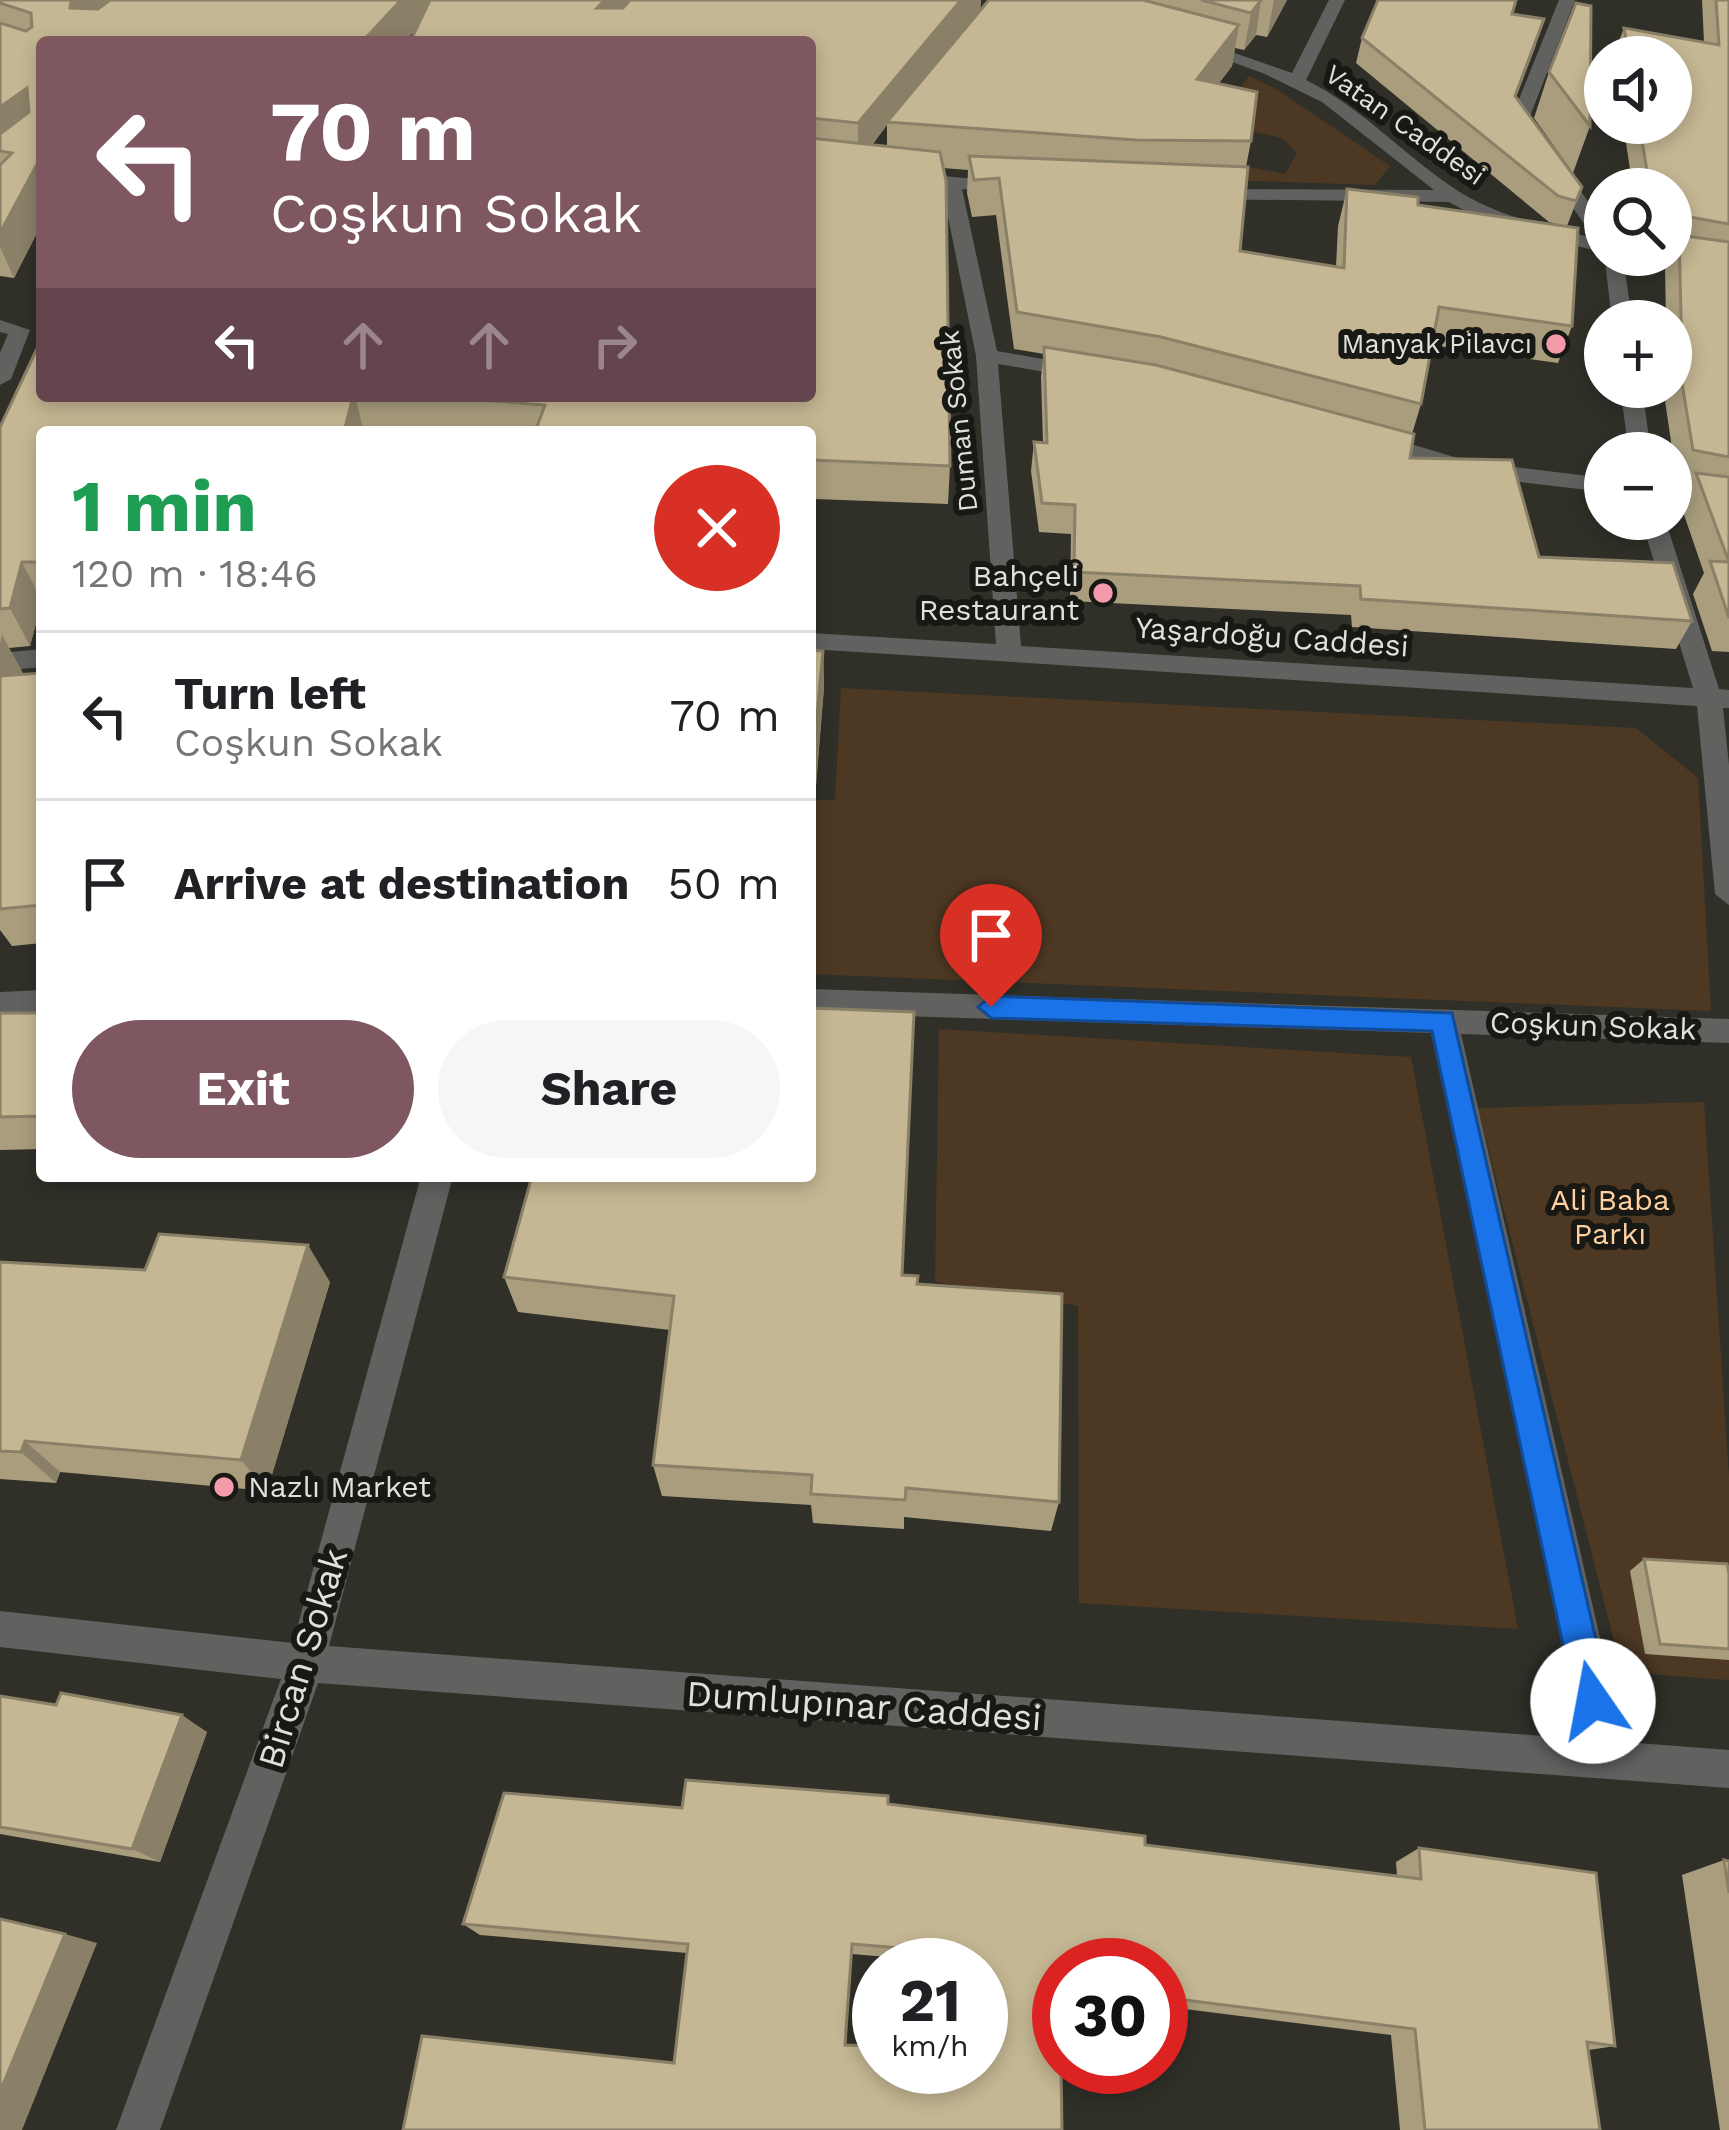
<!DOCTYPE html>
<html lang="en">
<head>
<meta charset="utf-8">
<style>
	:root { --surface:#fff; --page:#f6f6f6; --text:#202124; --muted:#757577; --line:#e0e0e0; --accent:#7f5761 }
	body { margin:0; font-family:"Work Sans",sans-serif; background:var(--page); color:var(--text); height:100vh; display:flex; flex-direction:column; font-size:45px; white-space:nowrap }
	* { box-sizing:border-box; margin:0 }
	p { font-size:39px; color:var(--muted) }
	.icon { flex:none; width:66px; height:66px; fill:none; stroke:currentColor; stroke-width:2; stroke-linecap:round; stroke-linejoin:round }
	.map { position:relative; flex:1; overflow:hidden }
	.side { position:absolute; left:36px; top:426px; width:780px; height:756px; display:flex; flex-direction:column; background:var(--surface); border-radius:12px; box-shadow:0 6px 18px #0003 }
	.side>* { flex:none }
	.hud { position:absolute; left:36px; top:36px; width:780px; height:366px; border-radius:12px; box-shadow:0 6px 18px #0003; background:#7f5761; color:#fff; overflow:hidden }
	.tools { position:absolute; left:1584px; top:36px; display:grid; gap:24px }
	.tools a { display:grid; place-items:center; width:108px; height:108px; border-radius:50%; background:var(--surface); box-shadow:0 6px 18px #0003; font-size:60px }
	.speed { position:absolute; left:852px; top:1938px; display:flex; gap:24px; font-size:60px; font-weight:700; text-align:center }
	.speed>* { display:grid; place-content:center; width:156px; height:156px; border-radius:50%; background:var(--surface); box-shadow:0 6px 18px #0003; line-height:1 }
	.speed small { font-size:30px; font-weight:400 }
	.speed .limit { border:18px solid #d22; background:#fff; color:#111 }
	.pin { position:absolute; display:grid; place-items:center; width:102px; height:102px; color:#fff; margin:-123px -51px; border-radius:50% 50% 50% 0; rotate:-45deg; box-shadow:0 0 12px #0007 }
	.pin .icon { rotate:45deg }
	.me { position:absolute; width:132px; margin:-66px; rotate:348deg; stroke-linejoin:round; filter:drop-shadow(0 0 9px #0008) }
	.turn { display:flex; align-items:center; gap:42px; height:252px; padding:0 36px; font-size:54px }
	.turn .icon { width:156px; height:156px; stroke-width:2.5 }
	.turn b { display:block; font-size:84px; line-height:102px }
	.lanes { display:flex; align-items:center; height:114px; padding:0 36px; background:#0003; justify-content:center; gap:60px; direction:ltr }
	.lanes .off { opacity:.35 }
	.round { display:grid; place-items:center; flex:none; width:126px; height:126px; border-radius:63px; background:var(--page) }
	.summary { display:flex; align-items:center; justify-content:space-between; height:204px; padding:0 36px }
	h1 { font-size:72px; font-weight:700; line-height:90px; color:#1e9e55 }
	.primary-button { display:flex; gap:24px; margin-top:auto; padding:24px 36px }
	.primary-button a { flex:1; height:138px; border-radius:72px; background:var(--accent); color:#fff; font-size:48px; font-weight:700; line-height:138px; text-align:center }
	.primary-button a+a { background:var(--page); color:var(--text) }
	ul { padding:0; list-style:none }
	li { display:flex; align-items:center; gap:36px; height:168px; padding:0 36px; border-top:3px solid var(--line) }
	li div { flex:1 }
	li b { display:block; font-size:45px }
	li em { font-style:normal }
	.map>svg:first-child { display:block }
</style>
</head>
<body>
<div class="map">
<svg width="1729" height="2130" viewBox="0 0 1729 2130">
	<rect width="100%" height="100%" fill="#303029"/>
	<!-- green -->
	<g fill="#4d3923">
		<path d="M1249,76L1276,89L1390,166L1375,185L1167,178L1185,154L1285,174L1297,153L1282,138L1215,123Z"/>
		<path d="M841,688L1636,728L1698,778L1711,1011L810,974V800H835Z"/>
		<path d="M939,1029L1411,1057L1518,1629L1079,1603L1078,1306L935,1282Z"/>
		<path d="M1704,1102L1729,1476V1680L1622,1672L1478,1108Z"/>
	</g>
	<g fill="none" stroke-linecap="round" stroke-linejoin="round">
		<!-- minor -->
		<g fill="#61625f" fill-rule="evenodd">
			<path d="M1329,0H1345L1306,80C1365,109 1408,160 1463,194C1504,218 1549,227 1594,238L1511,119L1559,0H1575L1529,119L1605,225V255H1623L1632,321H1612L1604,253L1486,222L1449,202L1197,199L1194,195L1204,189L1434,190L1322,102L1265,74L1188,46L1203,42L1292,73Z"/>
			<path d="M905,172L1014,183L1017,187L1007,193L962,189L997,351L1082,366L1093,372L1082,378L998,364L1021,646L1693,688L1641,519H1665L1719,689L1729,690V708H1723L1729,765V905L1715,894L1697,706L810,649V633L996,644L976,356L942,187L898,182V174Z"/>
			<path d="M1671,251L1729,260V272L1654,261L1644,255Z"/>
			<path d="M0,320L30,330L11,379L0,385V353L8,334L0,332Z"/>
			<path d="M1620,387H1642L1651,453H1629Z"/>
			<path d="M1374,433L1471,462L1605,478V492L1469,476L1366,445V435Z"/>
			<path d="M1671,486L1729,493V507L1671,500Z"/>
			<path d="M42,649V667L0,671V653Z"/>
			<path d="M810,989L1729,1019V1043L1461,1034L1624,1742L1729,1750V1788L318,1683L160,2130H116L281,1679L0,1647V1611L293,1643L421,1176H453L329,1646L1585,1739L1431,1033L810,1013Z"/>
			<path d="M42,990V1014L0,1016V992Z"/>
		</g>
	</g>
	<!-- wall -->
	<g fill="#a99d7e" fill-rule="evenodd">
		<path d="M0,0H981L980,10L989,0H1287L1267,37L1256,35L1244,50L1235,48L1232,66L1219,83L1251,141L1246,167L1240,251L1336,267L1338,226L1347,189L1418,205L1562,225L1549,222L1356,63L1362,38L1512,14L1536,45L1516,97L1582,187L1567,226L1572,326L1558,363L1432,345L1421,404L1412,434L1410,458L1539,557L1692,621L1676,649L1352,627L1351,615L1070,601L1071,534L1039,532L1031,471L1034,442L1043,443L1041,376L1044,354L1014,349L996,215L972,217L967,193L968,170L943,168L950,466L948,504L815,499L810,541V432H401L365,429L42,432V601L30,646L9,648L23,674L42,673V943L12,946L0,930V427L154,396H810V42L416,29L404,42H42V223L14,278L0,276ZM887,125V146L872,145Z"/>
		<path d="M1702,0H1729V652L1712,651L1693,594L1704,573L1681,506L1691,485L1677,482L1663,387H1671V321H1666L1665,267L1673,249H1671V189H1633L1623,123H1671V57H1613L1624,28L1704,42Z"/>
		<path d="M1549,72L1590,126L1573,173L1534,118Z"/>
		<path d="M810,650L823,651L824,687L816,785H810Z"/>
		<path d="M0,1013H42V1149L0,1150Z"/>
		<path d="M0,1262L330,1282L267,1491L60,1472L56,1483L0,1479Z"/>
		<path d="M902,1275L917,1284L1059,1502L1051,1531L904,1517V1529L813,1523L811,1505L662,1496L653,1465L670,1330L518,1312L504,1277Z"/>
		<path d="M1644,1559L1729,1574V1660L1645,1654L1630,1571Z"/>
		<path d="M0,1696L207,1732L160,1862L0,1834Z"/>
		<path d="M686,1780L888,1796V1804L1145,1836V1845L1397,1876L1396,1862L1419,1848L1596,1873L1615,2046L1589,2050L1600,2130H1400L1391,2035L1161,2006V1965H1059V2067H1061L1062,2130H403L422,2036L674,2063L687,1953L480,1935L463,1924L504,1793L682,1808ZM852,1954L958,1963V1965H981V2067H879V2046L846,2045Z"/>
		<path d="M1724,1860L1729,1861V2130H1720L1682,1875Z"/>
	</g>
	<!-- shaded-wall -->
	<g fill="#8a8067">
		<path d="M73,0H139L84,42L70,8L71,1Z"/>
		<path d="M401,0H442L404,42H362Z"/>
		<path d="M605,0H641L605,42L597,8Z"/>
		<path d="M961,0H981L980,12L887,122V125L858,161V123Z"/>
		<path d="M1261,0L1256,35L1244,50L1251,13Z"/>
		<path d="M1274,0H1287L1267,37Z"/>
		<path d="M1239,25L1232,66L1191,120L1197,79Z"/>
		<path d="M27,88L42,126L0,151V107Z"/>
		<path d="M42,155V223L14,278L0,247V233Z"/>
		<path d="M353,396H355L364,432H344Z"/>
		<path d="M814,460L815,499L810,541V492Z"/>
		<path d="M22,562L42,601L30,646L10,608Z"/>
		<path d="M2,635L23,673L0,692V643Z"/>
		<path d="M823,651L824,687L816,785L814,749Z"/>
		<path d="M308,1245L330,1282L267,1491L241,1460Z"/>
		<path d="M25,1441L60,1472L56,1483L21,1452Z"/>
		<path d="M182,1715L207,1732L160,1862L132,1849Z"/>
		<path d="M65,1934L97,1943L22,2130H0V2092Z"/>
	</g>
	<!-- building -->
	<g fill="#c5b793" stroke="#8a8067" stroke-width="3" fill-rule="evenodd">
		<path d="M0,0H73L71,1L70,8L98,9L110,0H401L362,42H42V155L0,233V165L12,153L0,151V134L29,112L27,88L0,107V23L26,31L32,27L31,13L0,3Z"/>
		<path d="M430,0H605L597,8H623L630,0H961L858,123L810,118V42H410Z"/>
		<path d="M989,0H1143L1239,25L1197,79L1257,92L1251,141L1136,140L887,122Z"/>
		<path d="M1201,0H1261L1251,13Z"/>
		<path d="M1378,0H1516L1512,14L1544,19L1515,96L1582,187L1576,201L1558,196L1362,38Z"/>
		<path d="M1716,0H1729V224L1678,215L1677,196L1671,195V189H1650L1639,123H1671V57H1629L1624,28L1719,45Z"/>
		<path d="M1576,3L1591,6L1590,126L1549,72Z"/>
		<path d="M810,138L940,152L946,181L950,466L814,460L810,492V432H535L545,405L427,396H810Z"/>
		<path d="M969,156L1248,167L1240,251L1344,268L1347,189L1418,197V205L1578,228L1572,326L1439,307L1421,404L1161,337L1017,312L999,178L974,180Z"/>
		<path d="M1679,235L1729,242V457L1693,450L1677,353L1682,354Z"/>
		<path d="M42,338V396H353L344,432H42V562H22L10,608L0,609V427Z"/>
		<path d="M1044,347L1156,365L1414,434L1410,458L1512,460L1539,557L1673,563L1692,621L1361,599L1360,586L1074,572L1075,505L1042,503L1034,442L1047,443Z"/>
		<path d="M1696,473L1729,477V618L1710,561L1729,562Z"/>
		<path d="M810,650L823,651L814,749H810Z"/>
		<path d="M42,673V905L0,909V676Z"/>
		<path d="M810,1008L914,1012L902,1275L918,1276L917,1284L1062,1294L1059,1502L906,1488L905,1500L811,1494L812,1475L653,1465L674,1296L504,1277L532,1176H810Z"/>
		<path d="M0,1013H42V1116L0,1117Z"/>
		<path d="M159,1234L308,1245L241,1460L25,1441L21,1452L0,1451V1262L145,1270Z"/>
		<path d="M1644,1559L1727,1564L1729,1574V1649L1660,1644Z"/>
		<path d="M61,1693L182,1715L132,1849L0,1827V1696L56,1705Z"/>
		<path d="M686,1780L888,1796V1804L1145,1836V1845L1421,1879L1419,1848L1596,1873L1615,2046L1587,2042L1600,2130H1425L1415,2029L1161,1997V1965H1059V2067H1061L1062,2130H403L422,2036L674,2063L688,1944L463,1924L504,1793L682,1808ZM852,1944L962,1953L961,1965H981V2067H879V2046L845,2045Z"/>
		<path d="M1724,1860L1729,1861V1893Z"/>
		<path d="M0,1919L65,1934L0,2092Z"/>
	</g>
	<!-- route -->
	<path fill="#1a73e8" stroke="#114b97" stroke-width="3" d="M991,996L1452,1013L1610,1701L1605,1713L1593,1718L1581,1713L1575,1701L1432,1031L991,1018L978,1007Z"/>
	<!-- markers -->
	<g fill="#f39aab" stroke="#181814" stroke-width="4.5">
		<circle cx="1556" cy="344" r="12"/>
		<circle cx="1103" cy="593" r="12"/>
		<circle cx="224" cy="1487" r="12"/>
	</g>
	<g text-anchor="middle" stroke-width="12" stroke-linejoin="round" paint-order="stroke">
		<!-- far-street labels -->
		<g font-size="27" fill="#e0e1dc" stroke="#181814">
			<text transform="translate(1405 125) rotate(35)" y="9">Vatan Caddesi</text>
			<text transform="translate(959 421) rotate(-96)" y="9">Duman Sokak</text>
		</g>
		<!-- far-poi labels -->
		<g font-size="27" fill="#e0e1dc" stroke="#181814" text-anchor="end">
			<text x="1532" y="353">Manyak Pilavcı</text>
		</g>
		<!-- poi labels -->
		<g font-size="30" fill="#e0e1dc" stroke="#181814" text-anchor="end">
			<text x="1079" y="586">Bahçeli<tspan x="1079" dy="34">Restaurant</tspan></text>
			<text x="248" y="1497" text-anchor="start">Nazlı Market</text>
		</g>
		<!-- street labels -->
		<g font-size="30" fill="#e0e1dc" stroke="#181814">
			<text transform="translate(1272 637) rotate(4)" y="10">Yaşardoğu Caddesi</text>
			<text transform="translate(1593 1026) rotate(2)" y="10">Coşkun Sokak</text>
		</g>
		<!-- park labels -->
		<g font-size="30" fill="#ffd1a1" stroke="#181814">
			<text x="1610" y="1210">Ali Baba<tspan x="1610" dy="34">Parkı</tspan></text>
		</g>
		<!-- near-street labels -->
		<g font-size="36" fill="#e0e1dc" stroke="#181814">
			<text transform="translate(302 1658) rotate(-73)" y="13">Bircan Sokak</text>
			<text transform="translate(864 1705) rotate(4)" y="13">Dumlupınar Caddesi</text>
		</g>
	</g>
</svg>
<div class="tools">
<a><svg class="icon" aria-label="sound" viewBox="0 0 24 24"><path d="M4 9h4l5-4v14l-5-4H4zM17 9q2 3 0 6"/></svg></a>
<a><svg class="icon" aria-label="search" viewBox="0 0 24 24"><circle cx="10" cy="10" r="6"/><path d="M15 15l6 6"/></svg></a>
<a>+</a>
<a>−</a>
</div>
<div class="speed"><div>21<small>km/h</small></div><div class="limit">30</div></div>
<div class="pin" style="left:991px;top:1007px;background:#d93025"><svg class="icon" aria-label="arrive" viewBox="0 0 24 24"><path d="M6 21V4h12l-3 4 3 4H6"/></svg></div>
<svg class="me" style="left:1593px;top:1701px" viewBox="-20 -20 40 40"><circle r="19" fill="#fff"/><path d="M0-13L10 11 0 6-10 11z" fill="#1a73e8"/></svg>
<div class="hud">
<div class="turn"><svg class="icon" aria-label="left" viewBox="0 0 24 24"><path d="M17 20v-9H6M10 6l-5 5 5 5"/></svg><div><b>70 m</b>Coşkun Sokak</div></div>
<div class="lanes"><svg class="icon" aria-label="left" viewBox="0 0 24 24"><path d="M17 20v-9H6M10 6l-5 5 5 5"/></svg><svg class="icon off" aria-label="ahead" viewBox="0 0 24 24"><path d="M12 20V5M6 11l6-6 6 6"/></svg><svg class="icon off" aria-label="ahead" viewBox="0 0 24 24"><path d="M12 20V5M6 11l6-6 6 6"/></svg><svg class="icon off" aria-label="right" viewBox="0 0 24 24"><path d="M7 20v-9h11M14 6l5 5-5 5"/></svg></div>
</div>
<section class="side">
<div class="summary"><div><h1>1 min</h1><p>120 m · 18:46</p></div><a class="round" style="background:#d93025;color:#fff"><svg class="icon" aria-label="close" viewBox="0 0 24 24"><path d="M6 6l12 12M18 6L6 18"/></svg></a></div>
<ul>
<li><svg class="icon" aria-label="left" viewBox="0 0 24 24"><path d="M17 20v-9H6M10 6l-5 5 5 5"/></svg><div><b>Turn left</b><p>Coşkun Sokak</p></div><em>70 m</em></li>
<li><svg class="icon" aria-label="arrive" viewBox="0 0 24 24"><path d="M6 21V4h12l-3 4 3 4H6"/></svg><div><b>Arrive at destination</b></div><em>50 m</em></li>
</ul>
<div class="primary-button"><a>Exit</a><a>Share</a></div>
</section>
</div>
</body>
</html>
